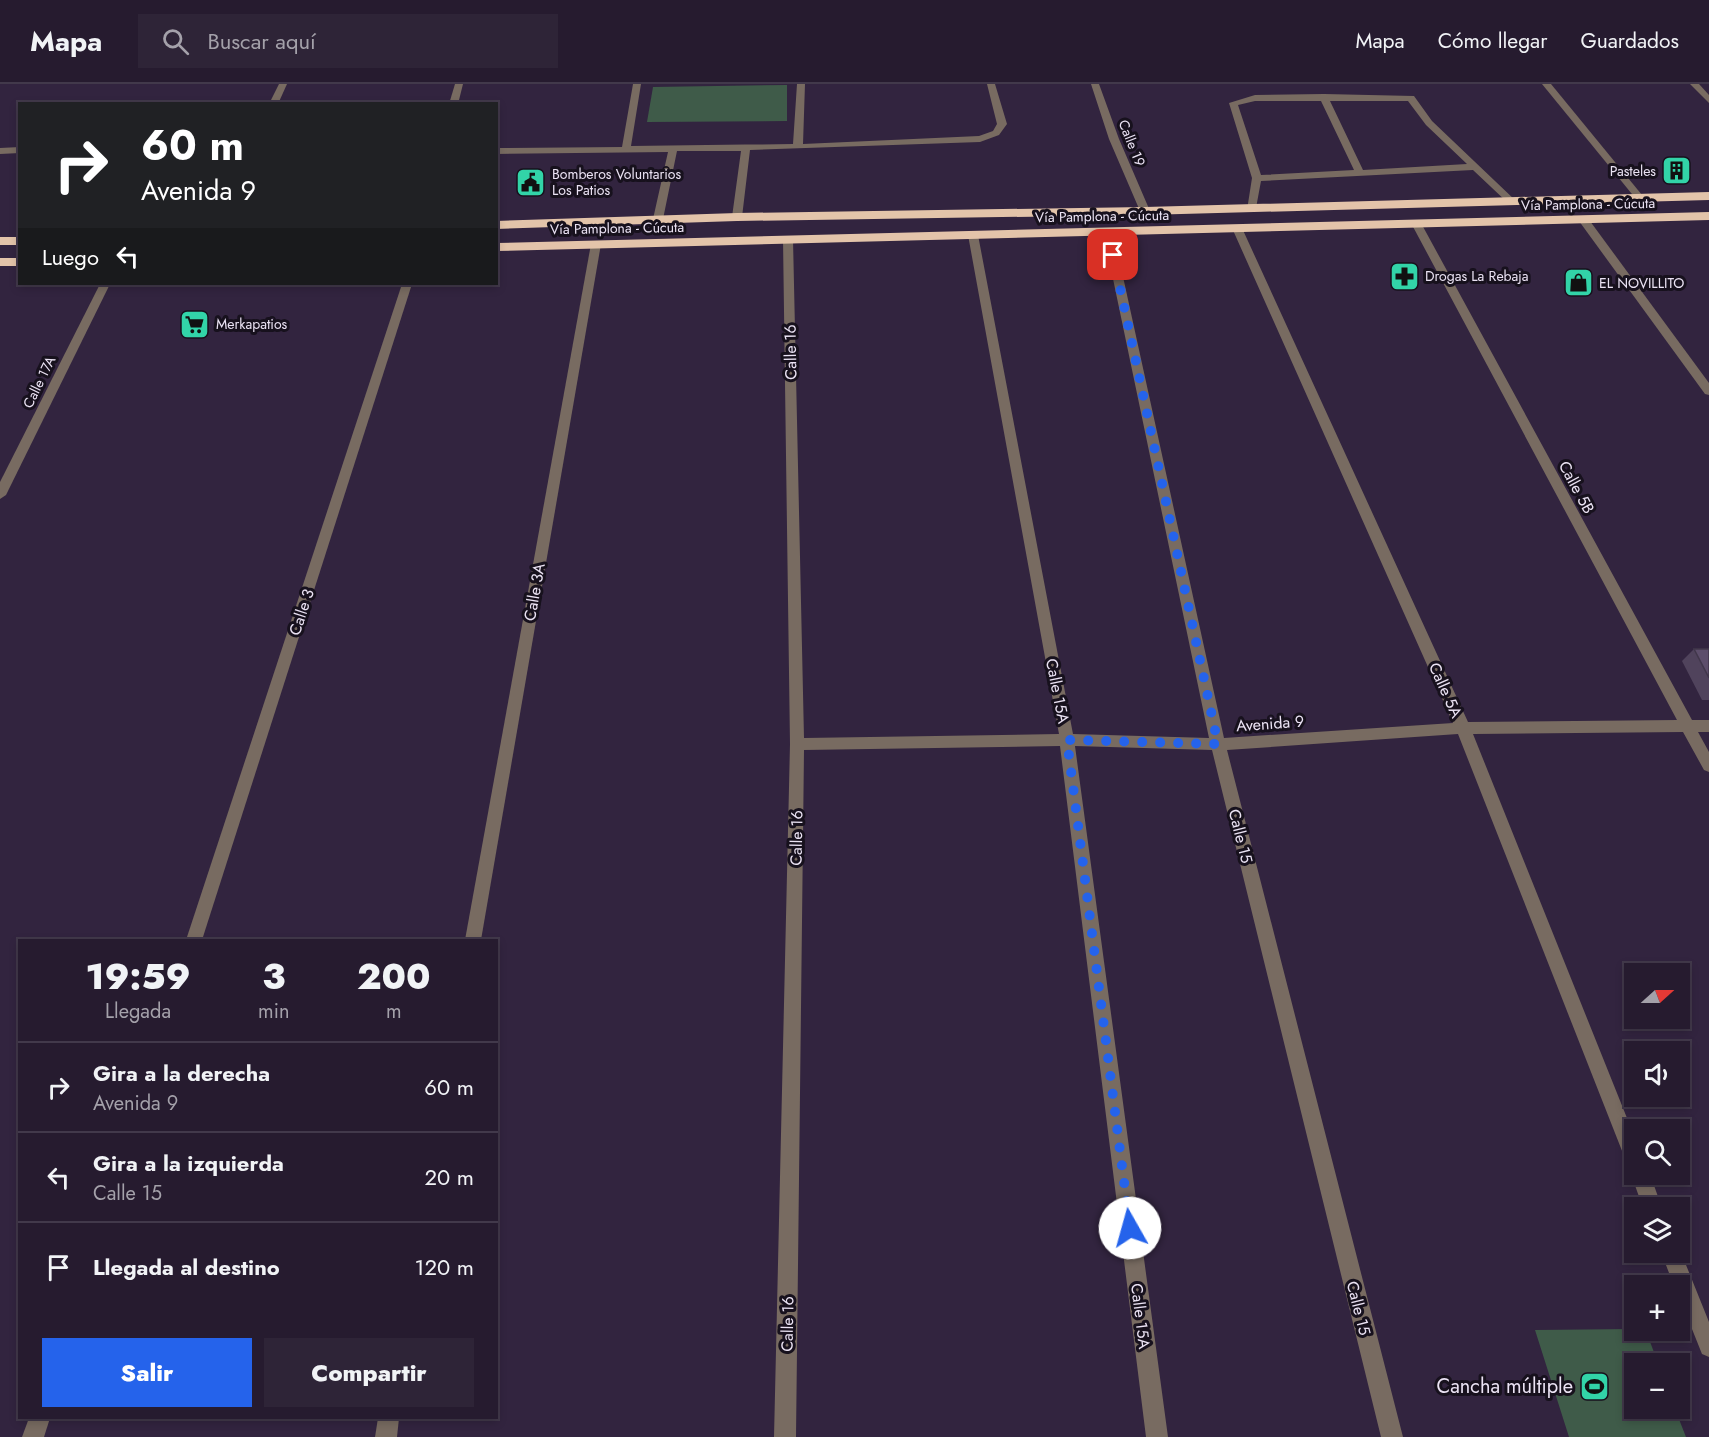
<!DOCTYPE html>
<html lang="es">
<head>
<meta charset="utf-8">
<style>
	:root { --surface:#261b2f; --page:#2e2437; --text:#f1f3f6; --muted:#a4a1aa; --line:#42394b; --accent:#2563eb }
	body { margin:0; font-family:Jost,sans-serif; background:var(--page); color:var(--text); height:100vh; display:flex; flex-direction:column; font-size:22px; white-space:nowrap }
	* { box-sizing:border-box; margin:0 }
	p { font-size:20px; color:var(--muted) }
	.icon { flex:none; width:33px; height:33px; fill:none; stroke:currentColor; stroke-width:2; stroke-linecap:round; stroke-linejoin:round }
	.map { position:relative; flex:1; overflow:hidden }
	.sheet { position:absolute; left:18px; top:855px; width:480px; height:480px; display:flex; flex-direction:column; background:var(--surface); border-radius:0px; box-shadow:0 3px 9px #0003,0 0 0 2px var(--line) }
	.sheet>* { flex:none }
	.top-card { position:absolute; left:18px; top:18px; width:480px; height:183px; border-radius:0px; box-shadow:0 3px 9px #0003,0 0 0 2px var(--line); background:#202124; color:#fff; overflow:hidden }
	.needle { width:39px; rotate:69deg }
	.tools { position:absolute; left:1624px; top:879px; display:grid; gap:12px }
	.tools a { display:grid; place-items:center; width:66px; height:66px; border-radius:0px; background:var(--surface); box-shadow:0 3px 9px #0003,0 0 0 2px var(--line); font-size:30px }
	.pin { position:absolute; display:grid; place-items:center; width:51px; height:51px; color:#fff; margin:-26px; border-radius:12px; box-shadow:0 3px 9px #0006 }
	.me { position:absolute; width:66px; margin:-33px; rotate:353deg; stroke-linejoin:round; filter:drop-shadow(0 0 4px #0008) }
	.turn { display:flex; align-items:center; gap:21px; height:126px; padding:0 24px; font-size:27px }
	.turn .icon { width:78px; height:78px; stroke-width:2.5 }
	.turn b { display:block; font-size:42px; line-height:51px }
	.then { display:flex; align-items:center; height:57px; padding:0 24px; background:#0003; gap:12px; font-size:22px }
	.eta { display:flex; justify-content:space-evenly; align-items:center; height:102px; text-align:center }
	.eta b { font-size:36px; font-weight:800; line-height:42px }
	.cta { display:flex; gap:12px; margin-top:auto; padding:12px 24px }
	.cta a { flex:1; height:69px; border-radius:0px; background:var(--accent); color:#fff; font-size:24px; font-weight:800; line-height:69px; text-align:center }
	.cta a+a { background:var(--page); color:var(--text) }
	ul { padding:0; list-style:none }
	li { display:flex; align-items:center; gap:18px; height:90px; padding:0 24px; border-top:2px solid var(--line) }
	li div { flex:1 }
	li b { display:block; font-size:22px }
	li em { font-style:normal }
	header { display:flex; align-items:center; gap:36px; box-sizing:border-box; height:84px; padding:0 30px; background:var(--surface); border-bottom:2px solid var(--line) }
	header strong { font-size:28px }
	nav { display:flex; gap:33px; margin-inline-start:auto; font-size:21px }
	.search { width:420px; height:54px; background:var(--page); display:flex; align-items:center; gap:15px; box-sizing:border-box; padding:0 21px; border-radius:0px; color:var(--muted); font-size:22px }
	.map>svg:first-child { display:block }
</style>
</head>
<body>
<header>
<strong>Mapa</strong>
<div class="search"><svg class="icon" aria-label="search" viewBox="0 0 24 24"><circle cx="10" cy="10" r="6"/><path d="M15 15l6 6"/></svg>Buscar aquí</div>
<nav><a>Mapa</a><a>Cómo llegar</a><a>Guardados</a></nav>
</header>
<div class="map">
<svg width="1709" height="1353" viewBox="0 0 1709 1353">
	<rect width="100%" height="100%" fill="#32243f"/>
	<!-- green -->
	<g fill="#3f5b49">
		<path d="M787,1V37L647,38L653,3Z"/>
		<path d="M1635,1245L1646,1247L1658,1279L1635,1280V1324L1675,1325L1686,1353H1569L1535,1246Z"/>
	</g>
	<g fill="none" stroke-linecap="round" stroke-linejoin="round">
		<!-- minor -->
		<g fill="#786b61" fill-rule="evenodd">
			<path d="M279,0H287L278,20H269Z"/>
			<path d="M455,0H463L458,20H449Z"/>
			<path d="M633,0H641L631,62L793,60L797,0H805L803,60L979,52L993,47L997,40L987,0H995L1007,40L999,51L980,58L750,66L742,133L737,136L732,133L741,67H677L663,135L658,138L653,135L668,68L496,70V64L622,63Z"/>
			<path d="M1091,0H1099L1119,55L1150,127L1149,129L1140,127L1109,55Z"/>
			<path d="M1542,0H1551L1642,111V115H1636Z"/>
			<path d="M1690,0H1699L1709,11V19Z"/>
			<path d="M1324,10L1414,12L1432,37L1516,117L1508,119L1473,86L1261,97L1256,124L1247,126L1252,94L1229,19L1255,11ZM1255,17H1321L1354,86L1261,91L1238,21ZM1330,17H1408L1426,41L1467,80L1363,86Z"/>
			<path d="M20,63V69L0,70V64Z"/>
			<path d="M1583,132L1587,133L1709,299V311L1705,310L1579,137L1578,135Z"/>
			<path d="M1412,137L1421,139L1692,636H1709V648H1698L1709,668V688L1704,686L1683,648L1473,650L1635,1054V1090H1650L1662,1124H1643L1631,1090L1633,1085L1628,1084L1626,1077L1458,650L1227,666L1403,1353H1381L1212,666L1075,662L1168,1353H1146L1060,662L804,666L796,1353H774L790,660L783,155L788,152L793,155L804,654L1059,650L968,151L973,148L978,151L1073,650L1209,654L1103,147L1108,144L1113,147L1224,654L1453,639L1232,144L1237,141L1242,144L1468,638L1677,636L1411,139Z"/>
			<path d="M596,157L601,160L481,856H465L591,160Z"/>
			<path d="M100,200H110L6,411L0,415V398Z"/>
			<path d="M402,200H412L202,856H186Z"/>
			<path d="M1680,1166L1709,1238V1273L1702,1270L1680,1215V1202H1674L1661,1168H1680Z"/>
			<path d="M29,1334H50L44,1353H22Z"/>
			<path d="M378,1334H399L397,1353H375Z"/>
		</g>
		<!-- highway -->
		<g fill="#e3c4aa" fill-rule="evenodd">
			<path d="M1709,108V116L1145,131L737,137L496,145V137L737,129L1145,123Z"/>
			<path d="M1709,128V136L496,167V159Z"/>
			<rect x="0" y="153" width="20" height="8"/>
			<rect x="0" y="174" width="20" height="8"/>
		</g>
	</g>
	<!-- wall -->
	<path fill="#50435c" d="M1694,565H1709V616H1702L1682,577Z"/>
	<!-- building -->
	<path fill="#5d4e6b" stroke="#41374b" stroke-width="1.5" d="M1694,565H1709V594Z"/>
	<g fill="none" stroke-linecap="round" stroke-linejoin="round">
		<!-- route -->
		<path stroke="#2563eb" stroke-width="10" stroke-dasharray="0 18" d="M1113,171L1218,660L1067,656L1130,1144"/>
	</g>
	<!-- icons -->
	<defs>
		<symbol id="building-square" viewBox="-11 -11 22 22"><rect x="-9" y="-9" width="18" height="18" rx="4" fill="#32d4a8" stroke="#17111d"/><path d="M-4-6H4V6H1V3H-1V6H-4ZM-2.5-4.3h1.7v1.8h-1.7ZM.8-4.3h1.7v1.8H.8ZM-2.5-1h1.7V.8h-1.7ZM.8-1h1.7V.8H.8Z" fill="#111"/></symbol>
		<symbol id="civic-square" viewBox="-11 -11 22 22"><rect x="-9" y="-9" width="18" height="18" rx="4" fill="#32d4a8" stroke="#17111d"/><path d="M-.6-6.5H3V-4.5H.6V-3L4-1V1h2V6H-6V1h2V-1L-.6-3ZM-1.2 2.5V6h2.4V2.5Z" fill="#111"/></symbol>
		<symbol id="pharmacy-square" viewBox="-11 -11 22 22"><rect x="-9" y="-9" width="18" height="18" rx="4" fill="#32d4a8" stroke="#17111d"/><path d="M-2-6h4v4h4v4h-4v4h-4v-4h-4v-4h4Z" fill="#111"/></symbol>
		<symbol id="shop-square" viewBox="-11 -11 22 22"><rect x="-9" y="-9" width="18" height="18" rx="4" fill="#32d4a8" stroke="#17111d"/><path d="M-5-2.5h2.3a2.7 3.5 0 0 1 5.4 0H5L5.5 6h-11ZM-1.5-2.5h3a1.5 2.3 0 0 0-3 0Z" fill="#111"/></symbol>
		<symbol id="supermarket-square" viewBox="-11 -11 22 22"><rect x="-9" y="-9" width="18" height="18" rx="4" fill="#32d4a8" stroke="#17111d"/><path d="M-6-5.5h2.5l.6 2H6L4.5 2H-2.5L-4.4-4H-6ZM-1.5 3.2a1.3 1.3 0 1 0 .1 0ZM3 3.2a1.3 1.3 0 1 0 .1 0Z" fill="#111"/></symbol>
		<symbol id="stadium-square" viewBox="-11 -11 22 22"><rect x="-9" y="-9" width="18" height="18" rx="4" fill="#32d4a8" stroke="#17111d"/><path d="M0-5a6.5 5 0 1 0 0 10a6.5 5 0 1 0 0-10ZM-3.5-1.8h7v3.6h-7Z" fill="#111"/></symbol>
	</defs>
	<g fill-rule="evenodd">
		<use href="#building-square" x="1660" y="70" width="33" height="33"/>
		<use href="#civic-square" x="514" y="82" width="33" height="33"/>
		<use href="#pharmacy-square" x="1388" y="176" width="33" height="33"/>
		<use href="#shop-square" x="1562" y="182" width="33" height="33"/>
		<use href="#supermarket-square" x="178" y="224" width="33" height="33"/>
		<use href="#stadium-square" x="1578" y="1286" width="33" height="33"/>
	</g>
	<g text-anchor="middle" stroke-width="6" stroke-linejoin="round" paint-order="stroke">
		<!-- far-street labels -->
		<g font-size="14" fill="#ebe3f4" stroke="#17111d">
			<text transform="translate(1132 59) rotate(68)" y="5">Calle 19</text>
			<text transform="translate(1588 120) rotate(-1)" y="5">Vía Pamplona - Cúcuta</text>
			<text transform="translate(1102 132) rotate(-1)" y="5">Vía Pamplona - Cúcuta</text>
			<text transform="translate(617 144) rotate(-1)" y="5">Vía Pamplona - Cúcuta</text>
			<text transform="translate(39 298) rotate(-64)" y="5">Calle 17A</text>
		</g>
		<!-- far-poi labels -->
		<g font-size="14" fill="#ebe3f4" stroke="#17111d" text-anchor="start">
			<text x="1656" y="92" text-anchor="end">Pasteles</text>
			<text x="552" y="95">Bomberos Voluntarios<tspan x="552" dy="16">Los Patios</tspan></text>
			<text x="1425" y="197">Drogas La Rebaja</text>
			<text x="1599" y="204">EL NOVILLITO</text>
			<text x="216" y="245">Merkapatios</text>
		</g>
		<!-- street labels -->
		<g font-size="16" fill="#ebe3f4" stroke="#17111d">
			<text transform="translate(790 268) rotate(-91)" y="6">Calle 16</text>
			<text transform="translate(1577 403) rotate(62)" y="6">Calle 5B</text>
			<text transform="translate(534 508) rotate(-80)" y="6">Calle 3A</text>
			<text transform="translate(301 528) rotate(-72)" y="6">Calle 3</text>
			<text transform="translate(1446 606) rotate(66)" y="6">Calle 5A</text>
			<text transform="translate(1058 607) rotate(79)" y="6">Calle 15A</text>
			<text transform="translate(1270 639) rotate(-4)" y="6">Avenida 9</text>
			<text transform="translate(1241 752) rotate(76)" y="6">Calle 15</text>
			<text transform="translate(796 754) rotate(-89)" y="6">Calle 16</text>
			<text transform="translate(1359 1224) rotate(76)" y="6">Calle 15</text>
			<text transform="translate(1141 1232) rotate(83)" y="6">Calle 15A</text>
			<text transform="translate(787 1240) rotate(-89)" y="6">Calle 16</text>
		</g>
		<!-- near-poi labels -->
		<g font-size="20" fill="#ebe3f4" stroke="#17111d" text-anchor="end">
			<text x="1573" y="1309">Cancha múltiple</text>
		</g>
	</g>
</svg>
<div class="tools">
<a><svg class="needle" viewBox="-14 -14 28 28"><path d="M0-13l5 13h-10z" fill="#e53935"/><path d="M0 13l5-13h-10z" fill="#a4a1aa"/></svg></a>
<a><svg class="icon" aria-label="sound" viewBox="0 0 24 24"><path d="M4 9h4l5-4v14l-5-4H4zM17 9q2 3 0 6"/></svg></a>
<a><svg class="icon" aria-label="search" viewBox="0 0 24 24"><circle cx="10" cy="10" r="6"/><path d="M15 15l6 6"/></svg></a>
<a><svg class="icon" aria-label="layers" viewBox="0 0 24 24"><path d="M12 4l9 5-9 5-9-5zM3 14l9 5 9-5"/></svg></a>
<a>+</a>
<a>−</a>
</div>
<div class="pin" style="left:1113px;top:171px;background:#d93025"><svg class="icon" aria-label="arrive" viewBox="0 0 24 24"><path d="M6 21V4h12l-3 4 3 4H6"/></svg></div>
<svg class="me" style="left:1130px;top:1144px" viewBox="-20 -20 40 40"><circle r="19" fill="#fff"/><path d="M0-13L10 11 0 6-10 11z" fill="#2563eb"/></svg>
<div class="top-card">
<div class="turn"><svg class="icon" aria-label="right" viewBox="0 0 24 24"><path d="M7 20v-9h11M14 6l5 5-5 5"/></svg><div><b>60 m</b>Avenida 9</div></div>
<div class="then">Luego<svg class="icon" aria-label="left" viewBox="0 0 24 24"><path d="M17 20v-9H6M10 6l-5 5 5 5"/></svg></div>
</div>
<section class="sheet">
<div class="eta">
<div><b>19:59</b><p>Llegada</p></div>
<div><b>3</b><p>min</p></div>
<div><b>200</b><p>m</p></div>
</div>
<ul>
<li><svg class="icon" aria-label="right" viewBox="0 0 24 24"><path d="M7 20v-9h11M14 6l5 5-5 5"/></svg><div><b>Gira a la derecha</b><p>Avenida 9</p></div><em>60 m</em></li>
<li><svg class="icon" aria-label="left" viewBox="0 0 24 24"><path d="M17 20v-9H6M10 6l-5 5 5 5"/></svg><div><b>Gira a la izquierda</b><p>Calle 15</p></div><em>20 m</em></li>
<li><svg class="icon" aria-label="arrive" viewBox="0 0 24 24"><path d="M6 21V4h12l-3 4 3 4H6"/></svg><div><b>Llegada al destino</b></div><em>120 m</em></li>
</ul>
<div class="cta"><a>Salir</a><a>Compartir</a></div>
</section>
</div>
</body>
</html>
